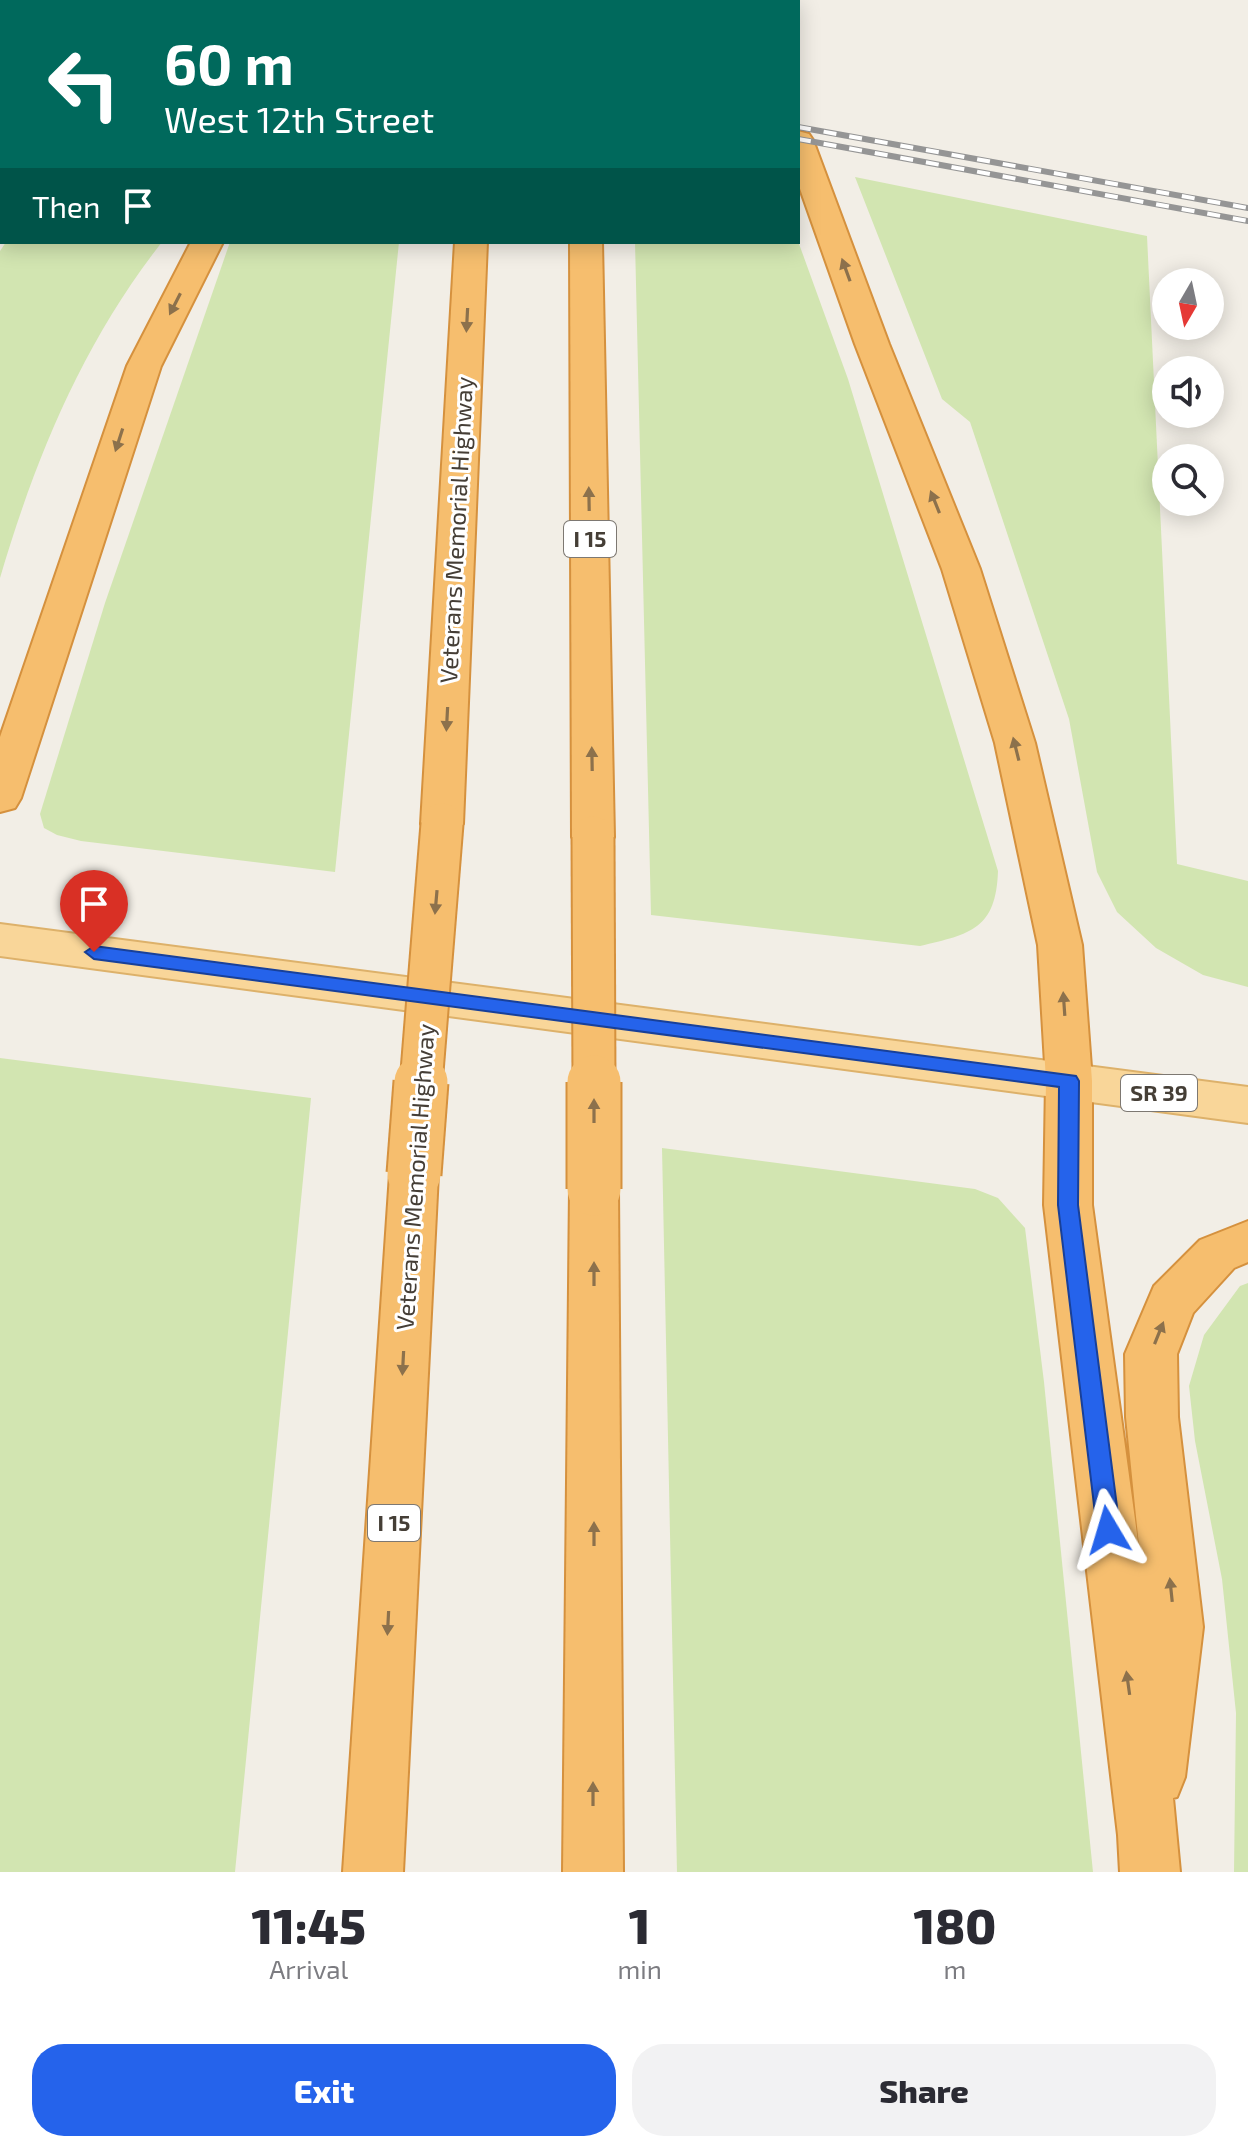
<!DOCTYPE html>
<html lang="en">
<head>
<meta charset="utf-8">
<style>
	:root { --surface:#fff; --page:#f2f2f3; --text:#2b2b33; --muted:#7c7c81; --accent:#2563eb }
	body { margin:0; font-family:"Exo 2",sans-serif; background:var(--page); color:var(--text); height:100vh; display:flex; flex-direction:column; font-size:30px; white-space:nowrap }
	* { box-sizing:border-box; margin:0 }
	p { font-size:26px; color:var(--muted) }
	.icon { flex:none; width:44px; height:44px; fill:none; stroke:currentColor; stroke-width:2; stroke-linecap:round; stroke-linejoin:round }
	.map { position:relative; height:1872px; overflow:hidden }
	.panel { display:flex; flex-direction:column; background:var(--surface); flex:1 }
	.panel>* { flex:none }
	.banner { position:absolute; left:0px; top:0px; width:800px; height:244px; box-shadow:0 4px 20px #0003; background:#00695c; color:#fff; overflow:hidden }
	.needle { width:52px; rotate:189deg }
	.tools { position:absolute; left:1152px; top:268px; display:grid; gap:16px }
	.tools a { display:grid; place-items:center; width:72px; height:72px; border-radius:50%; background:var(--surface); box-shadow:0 4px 20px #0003; font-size:40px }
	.pin { position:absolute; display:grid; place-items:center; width:68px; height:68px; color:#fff; margin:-82px -34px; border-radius:50% 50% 50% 0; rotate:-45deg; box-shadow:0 0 8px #0007 }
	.pin .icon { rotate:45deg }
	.me { position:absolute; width:88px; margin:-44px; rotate:353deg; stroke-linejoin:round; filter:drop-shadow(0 0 6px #0008) }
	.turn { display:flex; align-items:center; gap:28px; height:168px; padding:0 32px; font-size:36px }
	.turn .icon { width:104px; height:104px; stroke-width:2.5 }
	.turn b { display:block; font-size:56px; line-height:68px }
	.then { display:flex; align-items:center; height:76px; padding:0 32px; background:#0003; gap:16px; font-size:30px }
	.eta { display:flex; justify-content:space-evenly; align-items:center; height:136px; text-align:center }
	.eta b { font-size:48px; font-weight:800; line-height:56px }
	.button { display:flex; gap:16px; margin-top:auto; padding:16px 32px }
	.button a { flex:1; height:92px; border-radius:32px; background:var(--accent); color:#fff; font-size:32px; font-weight:800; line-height:92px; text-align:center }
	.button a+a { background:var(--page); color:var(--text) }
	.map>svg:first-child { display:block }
</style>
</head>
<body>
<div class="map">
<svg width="1248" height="1872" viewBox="0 0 1248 1872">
	<rect width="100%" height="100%" fill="#f2eee6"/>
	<!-- green -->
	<g fill="#d2e5b1">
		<path d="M855,177L1147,236L1177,864L1248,881V987L1203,975L1156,948L1117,912L1097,872L1069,719L970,422L942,399Z"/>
		<path d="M798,241L848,379L998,871C996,929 971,934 920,946L651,915L635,242Z"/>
		<path d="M6,242H162C83,343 36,456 0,578V251Z"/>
		<path d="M230,242H399L335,872L81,841L57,835L44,828L40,814L105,603Z"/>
		<path d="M0,1058L311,1098L235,1872H0Z"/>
		<path d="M662,1148L975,1189L998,1198L1025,1228L1044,1382L1093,1872H677Z"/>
		<path d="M1248,1283V1872H1234L1236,1713L1222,1579L1195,1441L1189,1386L1204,1335L1240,1286Z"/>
	</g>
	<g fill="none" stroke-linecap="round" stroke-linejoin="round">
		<defs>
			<path id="primary" d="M0,924L1248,1087V1123L0,956Z"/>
			<g id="motorway">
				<path d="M313,0H341L312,2Z"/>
				<rect x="473" y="0" width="28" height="2"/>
				<rect x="569" y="0" width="28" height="2"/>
				<path d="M728,0H756L757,2H729Z"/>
				<path d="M798,131L809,134L813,140L889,344L980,569L1035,743L1082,945L1092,1081V1205L1140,1556L1126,1417L1125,1354L1154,1286L1200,1240L1248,1221V1262L1234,1268L1193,1313L1177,1354L1178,1417L1203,1627L1185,1777L1177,1797L1173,1798L1180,1872H1120L1118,1835L1044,1205L1046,1081L1038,945L995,743L942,569L855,344L798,183Z"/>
				<path d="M191,242H223L161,366L21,798L15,808L0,812V737L127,366Z"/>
				<path d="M455,242H487L463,824L457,834L442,838L427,834L421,824Z"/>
				<path d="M570,242H602L614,837L608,847L593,852L578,847L572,837Z"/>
				<path d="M414,1155L431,1161L438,1174L403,1872H343L390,1174L397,1161Z"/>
				<path d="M594,1170L611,1175L618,1189L623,1872H563L570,1189L577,1175Z"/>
			</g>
		</defs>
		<!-- primary casing -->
		<use href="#primary" stroke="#ddb16a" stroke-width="4"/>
		<!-- motorway casing -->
		<use href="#motorway" stroke="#d5913e" stroke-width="4"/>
		<!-- primary -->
		<use href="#primary" fill="#f9d699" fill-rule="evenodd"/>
		<!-- motorway -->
		<use href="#motorway" fill="#f6be6e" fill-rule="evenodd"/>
		<defs>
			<g id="rail">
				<path d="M28,0L39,2"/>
				<path d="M88,0L100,2"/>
				<path d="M798,127L1248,208"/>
				<path d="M798,139L1248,221"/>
			</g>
		</defs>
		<!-- rail casing -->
		<use href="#rail" stroke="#959595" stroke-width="6"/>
		<!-- rail -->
		<use href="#rail" stroke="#fff" stroke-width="4" stroke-dasharray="13" stroke-linecap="butt"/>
		<defs>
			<g id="motorway-bridge-far1">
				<path d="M593,837L594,1084"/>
				<path d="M421,1084L442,824"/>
			</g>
			<g id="motorway-bridge">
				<path d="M594,1082V1189"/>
				<path d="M414,1174L421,1082"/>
			</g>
		</defs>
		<!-- motorway-bridge-far1 casing -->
		<use href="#motorway-bridge-far1" stroke="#d5913e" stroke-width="45" stroke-linecap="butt"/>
		<!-- motorway-bridge casing -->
		<use href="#motorway-bridge" stroke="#d5913e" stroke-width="57" stroke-linecap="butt"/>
		<!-- motorway-bridge-far1 -->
		<use href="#motorway-bridge-far1" stroke="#f6be6e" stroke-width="41"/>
		<!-- motorway-bridge -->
		<use href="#motorway-bridge" stroke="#f6be6e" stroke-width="53"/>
	</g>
	<!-- one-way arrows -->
	<defs><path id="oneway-solid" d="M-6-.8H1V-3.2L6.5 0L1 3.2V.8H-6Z" transform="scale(2)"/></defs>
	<g fill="#8c714c">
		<use href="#oneway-solid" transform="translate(846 270) rotate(-110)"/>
		<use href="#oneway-solid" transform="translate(175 304) rotate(117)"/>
		<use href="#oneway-solid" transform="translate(467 320) rotate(93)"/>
		<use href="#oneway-solid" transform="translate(119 440) rotate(108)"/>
		<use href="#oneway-solid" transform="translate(589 499) rotate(-91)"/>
		<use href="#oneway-solid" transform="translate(935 502) rotate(-112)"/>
		<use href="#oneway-solid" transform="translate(447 719) rotate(93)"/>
		<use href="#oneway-solid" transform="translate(1016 749) rotate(-104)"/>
		<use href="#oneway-solid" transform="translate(592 759) rotate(-91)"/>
		<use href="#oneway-solid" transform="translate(436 902) rotate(95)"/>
		<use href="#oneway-solid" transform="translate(1064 1004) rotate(-94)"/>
		<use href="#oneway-solid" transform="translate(594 1111) rotate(-90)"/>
		<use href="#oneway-solid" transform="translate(594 1274) rotate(-90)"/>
		<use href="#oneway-solid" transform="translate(1159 1333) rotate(-68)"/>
		<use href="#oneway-solid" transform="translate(403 1363) rotate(93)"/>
		<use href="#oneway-solid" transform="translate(594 1534) rotate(-90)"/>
		<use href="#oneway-solid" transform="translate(1171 1590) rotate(-96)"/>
		<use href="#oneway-solid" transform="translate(388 1623) rotate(93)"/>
		<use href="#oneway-solid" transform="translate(1128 1683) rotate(-98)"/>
		<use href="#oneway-solid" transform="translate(593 1794) rotate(-90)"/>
	</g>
	<!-- route -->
	<path fill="#2563eb" stroke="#184099" stroke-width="2" d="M94,946L1076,1076L1079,1081L1078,1205L1120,1530L1116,1537L1108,1540L1100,1537L1097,1530L1058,1205L1059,1087L94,959L85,952Z"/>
	<g text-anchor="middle" stroke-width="6" stroke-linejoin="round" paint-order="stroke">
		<!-- shield labels -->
		<g fill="#fff" stroke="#7d7872" stroke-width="2">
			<rect x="564" y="521" width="52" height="36" rx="6"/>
			<rect x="1121" y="1075" width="76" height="36" rx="6"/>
			<rect x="368" y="1505" width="52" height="36" rx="6"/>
		</g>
		<g font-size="22" font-weight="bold" fill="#453e36">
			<text x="590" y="547">I 15</text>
			<text x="1159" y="1101">SR 39</text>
			<text x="394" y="1531">I 15</text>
		</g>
		<!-- street labels -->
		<g font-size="24" fill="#453e36" stroke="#fff">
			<text transform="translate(457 530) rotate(-87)" y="8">Veterans Memorial Highway</text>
			<text transform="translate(416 1177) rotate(-86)" y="8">Veterans Memorial Highway</text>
		</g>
	</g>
</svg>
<div class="tools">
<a><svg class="needle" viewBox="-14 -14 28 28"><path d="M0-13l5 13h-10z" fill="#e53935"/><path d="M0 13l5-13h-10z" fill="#7c7c81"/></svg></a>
<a><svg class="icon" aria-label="sound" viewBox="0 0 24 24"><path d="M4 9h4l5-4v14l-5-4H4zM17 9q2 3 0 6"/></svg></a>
<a><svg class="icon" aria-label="search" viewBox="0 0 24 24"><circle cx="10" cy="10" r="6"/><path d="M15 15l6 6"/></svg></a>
</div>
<div class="pin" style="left:94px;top:952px;background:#d93025"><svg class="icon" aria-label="arrive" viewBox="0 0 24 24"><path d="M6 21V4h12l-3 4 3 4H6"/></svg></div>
<svg class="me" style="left:1108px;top:1530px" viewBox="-20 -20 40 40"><path d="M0-17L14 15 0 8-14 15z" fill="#2563eb" stroke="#fff" stroke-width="4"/></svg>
<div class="banner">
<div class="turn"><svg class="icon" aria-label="left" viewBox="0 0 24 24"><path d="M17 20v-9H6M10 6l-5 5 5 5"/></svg><div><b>60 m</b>West 12th Street</div></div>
<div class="then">Then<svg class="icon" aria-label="arrive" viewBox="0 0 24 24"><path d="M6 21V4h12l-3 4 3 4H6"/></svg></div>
</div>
</div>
<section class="panel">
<div class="eta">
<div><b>11:45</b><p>Arrival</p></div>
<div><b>1</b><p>min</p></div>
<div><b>180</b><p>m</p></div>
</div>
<div class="button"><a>Exit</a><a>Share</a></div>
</section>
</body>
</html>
